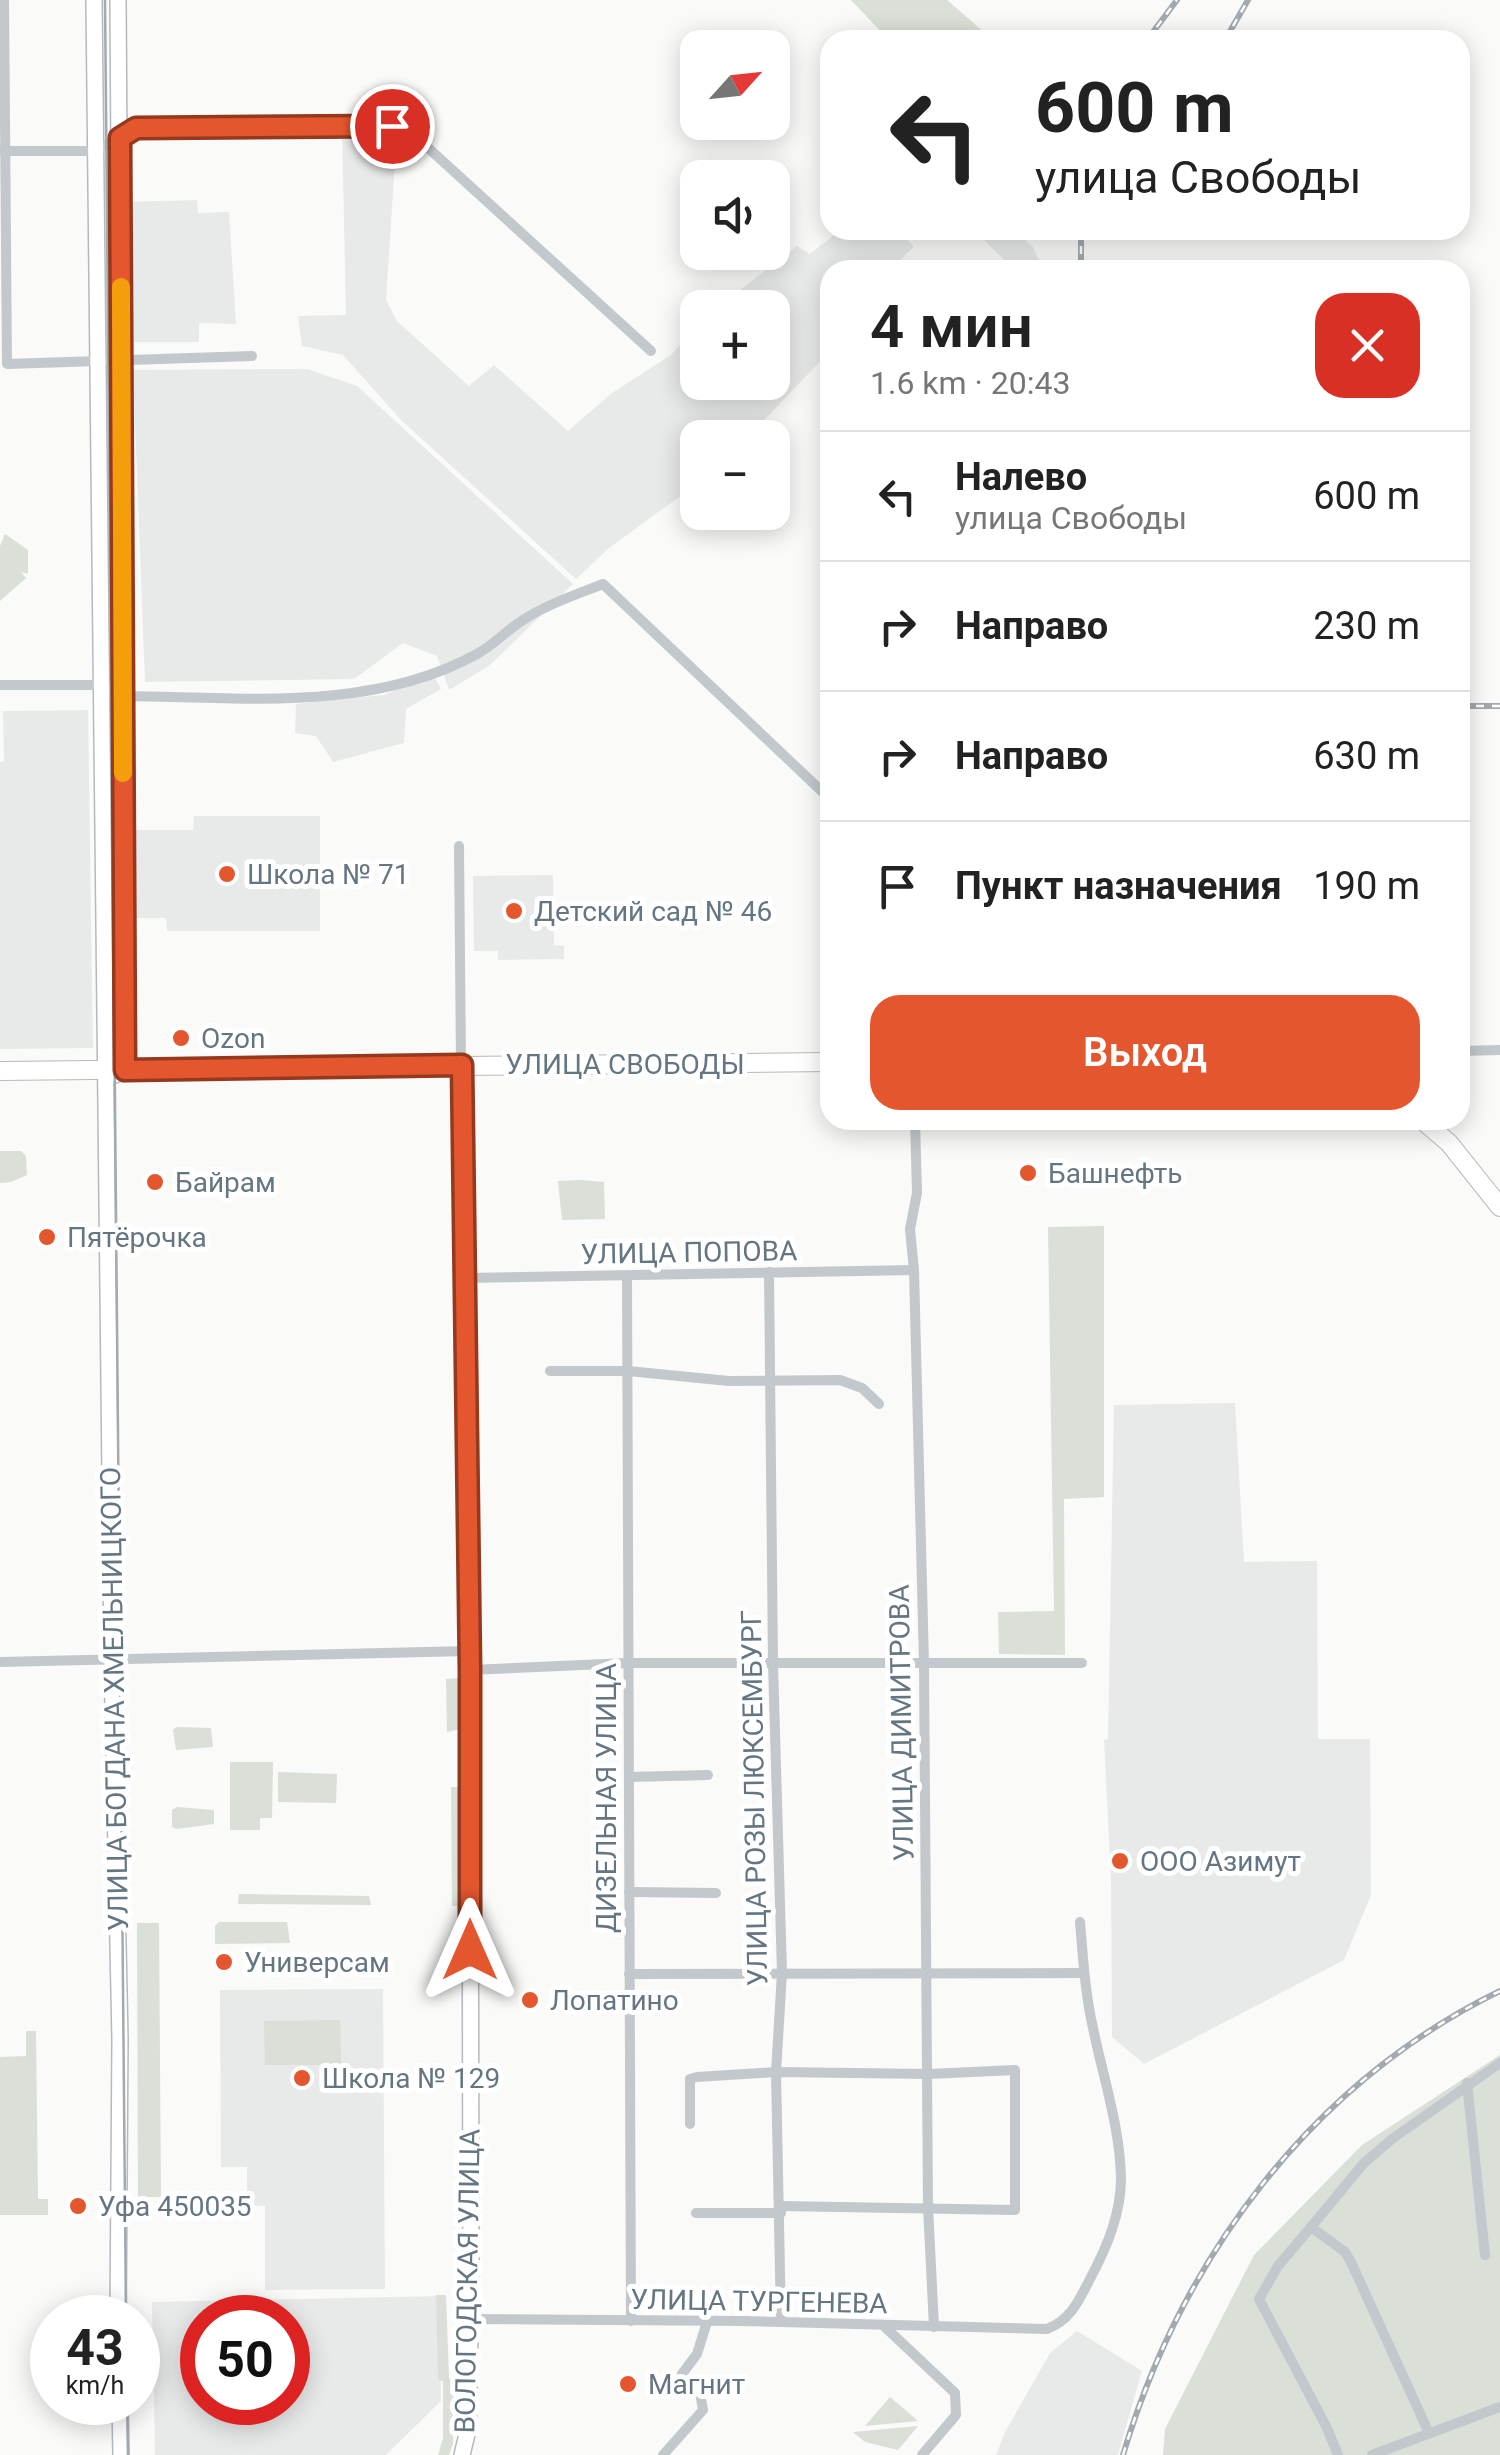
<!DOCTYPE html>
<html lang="ru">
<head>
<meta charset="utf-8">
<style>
	:root { --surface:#fff; --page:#f2f2f2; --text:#222; --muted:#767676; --line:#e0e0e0; --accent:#e4572e }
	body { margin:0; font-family:Roboto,sans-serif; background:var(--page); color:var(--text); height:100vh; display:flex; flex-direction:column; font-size:38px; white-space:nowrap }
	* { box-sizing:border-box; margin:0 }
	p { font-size:32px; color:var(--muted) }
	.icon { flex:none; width:55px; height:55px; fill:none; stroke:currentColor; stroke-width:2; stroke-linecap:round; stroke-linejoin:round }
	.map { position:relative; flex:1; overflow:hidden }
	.details { position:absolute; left:820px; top:260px; width:650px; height:870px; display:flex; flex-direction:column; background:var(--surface); border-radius:30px; box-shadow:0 5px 25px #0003 }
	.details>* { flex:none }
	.banner { position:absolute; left:820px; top:30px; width:650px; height:210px; border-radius:30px; box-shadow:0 5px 25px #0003; background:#fff; color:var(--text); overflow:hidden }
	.needle { width:65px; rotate:63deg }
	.controls { position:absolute; left:680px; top:30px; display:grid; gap:20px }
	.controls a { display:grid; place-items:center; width:110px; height:110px; border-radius:20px; background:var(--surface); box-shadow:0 5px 25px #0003; font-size:50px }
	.speed { position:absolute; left:30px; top:2295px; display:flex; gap:20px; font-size:50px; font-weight:700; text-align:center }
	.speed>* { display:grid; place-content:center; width:130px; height:130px; border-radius:50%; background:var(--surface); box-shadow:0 5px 25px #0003; line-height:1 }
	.speed small { font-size:25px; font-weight:400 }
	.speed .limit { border:15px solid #d22; background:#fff; color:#111 }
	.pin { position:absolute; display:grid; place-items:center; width:85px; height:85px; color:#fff; margin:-42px; border:5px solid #fff; border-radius:50%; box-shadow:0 2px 10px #0007 }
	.me { position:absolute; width:110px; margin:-55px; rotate:0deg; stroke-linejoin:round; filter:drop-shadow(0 0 8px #0008) }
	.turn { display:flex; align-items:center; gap:35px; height:210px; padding:0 50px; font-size:45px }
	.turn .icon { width:130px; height:130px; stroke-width:2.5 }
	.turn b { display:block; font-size:70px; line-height:85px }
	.round { display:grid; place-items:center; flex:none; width:105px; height:105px; border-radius:30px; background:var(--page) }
	.summary { display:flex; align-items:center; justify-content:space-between; height:170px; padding:0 50px }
	h1 { font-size:60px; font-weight:600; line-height:75px }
	.button { display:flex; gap:20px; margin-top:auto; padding:20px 50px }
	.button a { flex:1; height:115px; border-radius:30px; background:var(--accent); color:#fff; font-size:40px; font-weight:600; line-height:115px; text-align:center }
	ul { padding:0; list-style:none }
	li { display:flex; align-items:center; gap:30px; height:130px; padding:0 50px; border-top:2px solid var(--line) }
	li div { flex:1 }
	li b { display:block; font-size:38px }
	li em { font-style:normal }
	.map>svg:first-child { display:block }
</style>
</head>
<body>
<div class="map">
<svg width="1500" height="2455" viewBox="0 0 1500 2455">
	<rect width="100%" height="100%" fill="#fafaf8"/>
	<!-- built -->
	<g fill="#e8e9e9" fill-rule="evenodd">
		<path d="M342,129L397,130L386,300L397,321L469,386L494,365L568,431L612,393L671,355L697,326L698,382H772V308L718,307L797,246L810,254L840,230H898L914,247L890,270H830V351L748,437L698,438L697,484L609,548L576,579L402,421L343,355L302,346L298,316L346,315Z"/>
		<path d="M197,200L198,213L229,212L236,324L199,323V342H129L128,202Z"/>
		<path d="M974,230H1013L1033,247L1043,270H1014Z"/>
		<path d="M307,369L357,386L573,584L489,666L449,690L437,656L403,643L354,679L145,682L133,370Z"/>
		<path d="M434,676L441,689L406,709L404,743L333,762L316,736L295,733L296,704L383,695Z"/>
		<path d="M88,710L93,1048L0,1049V762L4,761L3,711Z"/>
		<path d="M194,816H320V931H167L166,918H134V830H193Z"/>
		<path d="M553,875L554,945L564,946V959L498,960V951H474L473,876Z"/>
		<path d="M1235,1403L1244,1562L1317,1561L1318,1739H1370L1371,1895L1344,1960L1144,2064L1112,2037L1111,1879L1104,1740L1108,1739L1114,1405Z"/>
		<path d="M383,1989L385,2289L265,2290V2206L247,2205V2167H221L220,1990Z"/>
		<path d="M440,2296L441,2401L386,2455H155L152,2302ZM202,2318H288V2402H202Z"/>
		<path d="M1077,2331L1142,2371L1118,2455H996L1005,2432L1050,2353Z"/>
	</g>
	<!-- green -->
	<g fill="#dadfd7">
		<path d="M851,0H947L993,40H889Z"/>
		<path d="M5,534L28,550V574L21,572L26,578L0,601V546Z"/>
		<path d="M0,1151H21L26,1156L27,1175L11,1182L0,1183Z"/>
		<path d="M581,1180L604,1182L605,1219L562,1220L558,1181Z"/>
		<path d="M1104,1226V1497L1064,1499L1065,1655L999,1654L998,1612L1054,1611L1048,1227Z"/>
		<path d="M461,1678L462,1729L447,1732L446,1679Z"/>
		<path d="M176,1727L211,1728L213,1747L176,1750L173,1730Z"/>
		<path d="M230,1762H273L272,1818H260V1830H230Z"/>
		<path d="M278,1772L337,1774L336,1803L278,1802Z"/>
		<path d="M451,1787H460L461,1906H452Z"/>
		<path d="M177,1807L214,1810V1824L177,1829L172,1827V1810Z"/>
		<path d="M239,1894L369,1896L371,1905L238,1904Z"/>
		<path d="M219,1922H287L290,1943L215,1944V1926Z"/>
		<path d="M137,1923H159L161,2197H138Z"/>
		<path d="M340,2020L341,2065H265L264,2021Z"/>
		<path d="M26,2031H36L38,2199H48V2215H0V2057L26,2056Z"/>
		<path d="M1500,2055V2455H1163L1165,2429L1254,2255L1362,2145Z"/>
		<path d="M436,2295H446L449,2378L455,2382L453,2443L449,2455H438L443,2438V2381L438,2380Z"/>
		<path d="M890,2397L918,2421L865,2426Z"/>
		<path d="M918,2426L898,2450L865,2442L853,2432Z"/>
	</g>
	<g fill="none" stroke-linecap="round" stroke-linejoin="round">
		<defs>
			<g id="secondary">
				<path d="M94,0L112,1660L120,2039L118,2318"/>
				<path d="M461,1065L470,1670L471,2285L468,2430L462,2455"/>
				<path d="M115,1075L125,1070L118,0"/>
				<path d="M120,2402L121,2455"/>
			</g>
			<g id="primary">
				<path d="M0,1071L830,1062"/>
				<path d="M1422,1120L1449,1143L1500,1207"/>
			</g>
		</defs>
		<!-- secondary casing -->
		<use href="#secondary" stroke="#b3babf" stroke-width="18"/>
		<!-- primary casing -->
		<use href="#primary" stroke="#b5babe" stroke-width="20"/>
		<!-- street -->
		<g stroke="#c3c8cc" stroke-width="10">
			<path d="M4,0L7,364L252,356"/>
			<path d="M0,151H95L136,128L403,125L651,351"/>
			<path d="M0,685H102L122,696C240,697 370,713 477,654C492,646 505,632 520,622C545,605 575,595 603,584L830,799"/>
			<path d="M459,846L461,1065"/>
			<path d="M1460,1051L1500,1050"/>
			<path d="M915,1120L917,1193L910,1229L914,1270L924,1663L928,2207L934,2327"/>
			<path d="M769,1272L773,1663L782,1973L776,2072L781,2322"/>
			<path d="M627,1276L631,2321"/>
			<path d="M465,1278L914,1270"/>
			<path d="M550,1371H628L729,1381L840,1380L862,1388L879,1404"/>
			<path d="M0,1662L469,1651"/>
			<path d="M470,1670L628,1663H1082"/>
			<path d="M629,1777L708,1775"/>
			<path d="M629,1892L716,1893"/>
			<path d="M629,1974L1084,1973"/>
			<path d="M1467,2083L1485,2255"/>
			<path d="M690,2124V2079L697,2077L776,2072L929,2074L1015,2070V2210L781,2206"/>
			<path d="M696,2213H781"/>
			<path d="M1311,2227L1364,2163L1392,2139L1500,2063"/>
			<path d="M470,2319L743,2321L1047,2329C1071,2320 1079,2300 1090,2279C1107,2247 1121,2214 1121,2178C1120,2127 1103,2077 1093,2028C1085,1993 1083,1957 1080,1922"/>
			<path d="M885,2327L955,2393L956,2415L922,2455"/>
			<path d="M663,2455L703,2410L700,2393L682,2374L697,2354L707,2322"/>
			<path d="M1338,2455L1327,2428L1259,2299L1278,2266L1311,2227L1345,2252L1351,2262L1429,2433"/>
			<path d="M1372,2455L1500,2407"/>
		</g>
		<!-- secondary -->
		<use href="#secondary" stroke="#fff" stroke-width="15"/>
		<!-- primary -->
		<use href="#primary" stroke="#fff" stroke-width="18"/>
		<!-- tram -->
		<g stroke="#a2aab0" stroke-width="2.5">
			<path d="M105,0L126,2318"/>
			<path d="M127,2402L128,2455"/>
		</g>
		<defs>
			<g id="rail">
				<path d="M1147,40L1177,0"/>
				<path d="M1225,40L1248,0"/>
				<path d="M1081,270V230"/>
				<path d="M1460,706H1500"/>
				<path d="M1123,2455C1182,2257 1312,2083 1500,1991"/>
			</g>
		</defs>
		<!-- rail casing -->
		<use href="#rail" stroke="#a2aab0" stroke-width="6"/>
		<!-- rail -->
		<use href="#rail" stroke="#fff" stroke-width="2.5" stroke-dasharray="8" stroke-linecap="butt"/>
	</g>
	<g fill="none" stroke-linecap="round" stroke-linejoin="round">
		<defs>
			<path id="route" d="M392,126L136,128L120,138L125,1070L462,1065L470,1670V1950"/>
		</defs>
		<!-- route casing -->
		<use href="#route" stroke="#94391e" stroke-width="25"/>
		<!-- route -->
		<use href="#route" stroke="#e4572e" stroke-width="18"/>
		<!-- slow -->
		<path stroke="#f59e0b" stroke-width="18" d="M121,287L123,773"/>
	</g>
	<!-- markers -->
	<g fill="#e4572e" stroke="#fff" stroke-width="4">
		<circle cx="227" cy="874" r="10"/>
		<circle cx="514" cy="911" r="10"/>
		<circle cx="181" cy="1038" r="10"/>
		<circle cx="1028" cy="1173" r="10"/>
		<circle cx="155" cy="1182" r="10"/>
		<circle cx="47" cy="1237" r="10"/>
		<circle cx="1120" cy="1861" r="10"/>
		<circle cx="224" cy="1962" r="10"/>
		<circle cx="530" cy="2000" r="10"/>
		<circle cx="302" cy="2078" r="10"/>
		<circle cx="78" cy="2206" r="10"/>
		<circle cx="628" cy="2384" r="10"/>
	</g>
	<g text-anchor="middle" stroke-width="10" stroke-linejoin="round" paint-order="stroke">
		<!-- poi labels -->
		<g font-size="28" fill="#657683" stroke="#fff" text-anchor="start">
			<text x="247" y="884">Школа № 71</text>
			<text x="534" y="921">Детский сад № 46</text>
			<text x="201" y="1048">Ozon</text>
			<text x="1048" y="1183">Башнефть</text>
			<text x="175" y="1192">Байрам</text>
			<text x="67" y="1247">Пятёрочка</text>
			<text x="1140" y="1871">ООО Азимут</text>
			<text x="244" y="1972">Универсам</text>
			<text x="550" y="2010">Лопатино</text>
			<text x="322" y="2088">Школа № 129</text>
			<text x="98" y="2216">Уфа 450035</text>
			<text x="648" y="2394">Магнит</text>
		</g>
		<!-- street labels -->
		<g font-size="28" fill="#657683" stroke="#fff">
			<text x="625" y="1074">УЛИЦА СВОБОДЫ</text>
			<text transform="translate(689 1252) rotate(-1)" y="10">УЛИЦА ПОПОВА</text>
			<text transform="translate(114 1699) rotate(-91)" y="10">УЛИЦА БОГДАНА ХМЕЛЬНИЦКОГО</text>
			<text transform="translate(901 1723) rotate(-91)" y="10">УЛИЦА ДИМИТРОВА</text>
			<text transform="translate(606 1798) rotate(-90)" y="10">ДИЗЕЛЬНАЯ УЛИЦА</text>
			<text transform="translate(754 1798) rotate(-91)" y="10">УЛИЦА РОЗЫ ЛЮКСЕМБУРГ</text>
			<text transform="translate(467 2281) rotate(-89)" y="10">ВОЛОГОДСКАЯ УЛИЦА</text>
			<text transform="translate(759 2301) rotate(1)" y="10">УЛИЦА ТУРГЕНЕВА</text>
		</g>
	</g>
</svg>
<div class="controls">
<a><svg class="needle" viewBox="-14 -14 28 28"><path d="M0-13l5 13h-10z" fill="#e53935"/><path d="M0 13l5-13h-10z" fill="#767676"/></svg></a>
<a><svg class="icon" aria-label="sound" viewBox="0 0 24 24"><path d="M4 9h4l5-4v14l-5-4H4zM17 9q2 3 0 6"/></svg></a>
<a>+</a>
<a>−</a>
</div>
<div class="speed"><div>43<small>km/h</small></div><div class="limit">50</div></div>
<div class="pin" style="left:392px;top:126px;background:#d93025"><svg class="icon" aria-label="arrive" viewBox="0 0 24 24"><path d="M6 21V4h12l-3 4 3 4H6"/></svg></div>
<svg class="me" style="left:470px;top:1950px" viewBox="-20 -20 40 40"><path d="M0-17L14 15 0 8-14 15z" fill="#e4572e" stroke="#fff" stroke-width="4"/></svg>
<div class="banner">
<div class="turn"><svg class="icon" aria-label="left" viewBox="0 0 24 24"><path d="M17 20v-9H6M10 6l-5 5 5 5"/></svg><div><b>600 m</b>улица Свободы</div></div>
</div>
<section class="details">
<div class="summary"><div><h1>4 мин</h1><p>1.6 km · 20:43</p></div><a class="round" style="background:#d93025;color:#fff"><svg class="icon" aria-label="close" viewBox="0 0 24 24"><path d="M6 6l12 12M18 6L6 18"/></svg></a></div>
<ul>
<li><svg class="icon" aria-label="left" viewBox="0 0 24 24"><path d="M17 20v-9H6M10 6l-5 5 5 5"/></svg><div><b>Налево</b><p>улица Свободы</p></div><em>600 m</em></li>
<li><svg class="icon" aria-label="right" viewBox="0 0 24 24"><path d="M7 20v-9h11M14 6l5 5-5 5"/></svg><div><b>Направо</b></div><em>230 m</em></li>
<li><svg class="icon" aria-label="right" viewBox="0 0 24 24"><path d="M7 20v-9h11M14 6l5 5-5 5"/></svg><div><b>Направо</b></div><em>630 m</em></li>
<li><svg class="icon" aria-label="arrive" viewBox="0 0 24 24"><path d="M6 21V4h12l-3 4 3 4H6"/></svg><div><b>Пункт назначения</b></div><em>190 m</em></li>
</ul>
<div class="button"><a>Выход</a></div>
</section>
</div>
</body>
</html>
